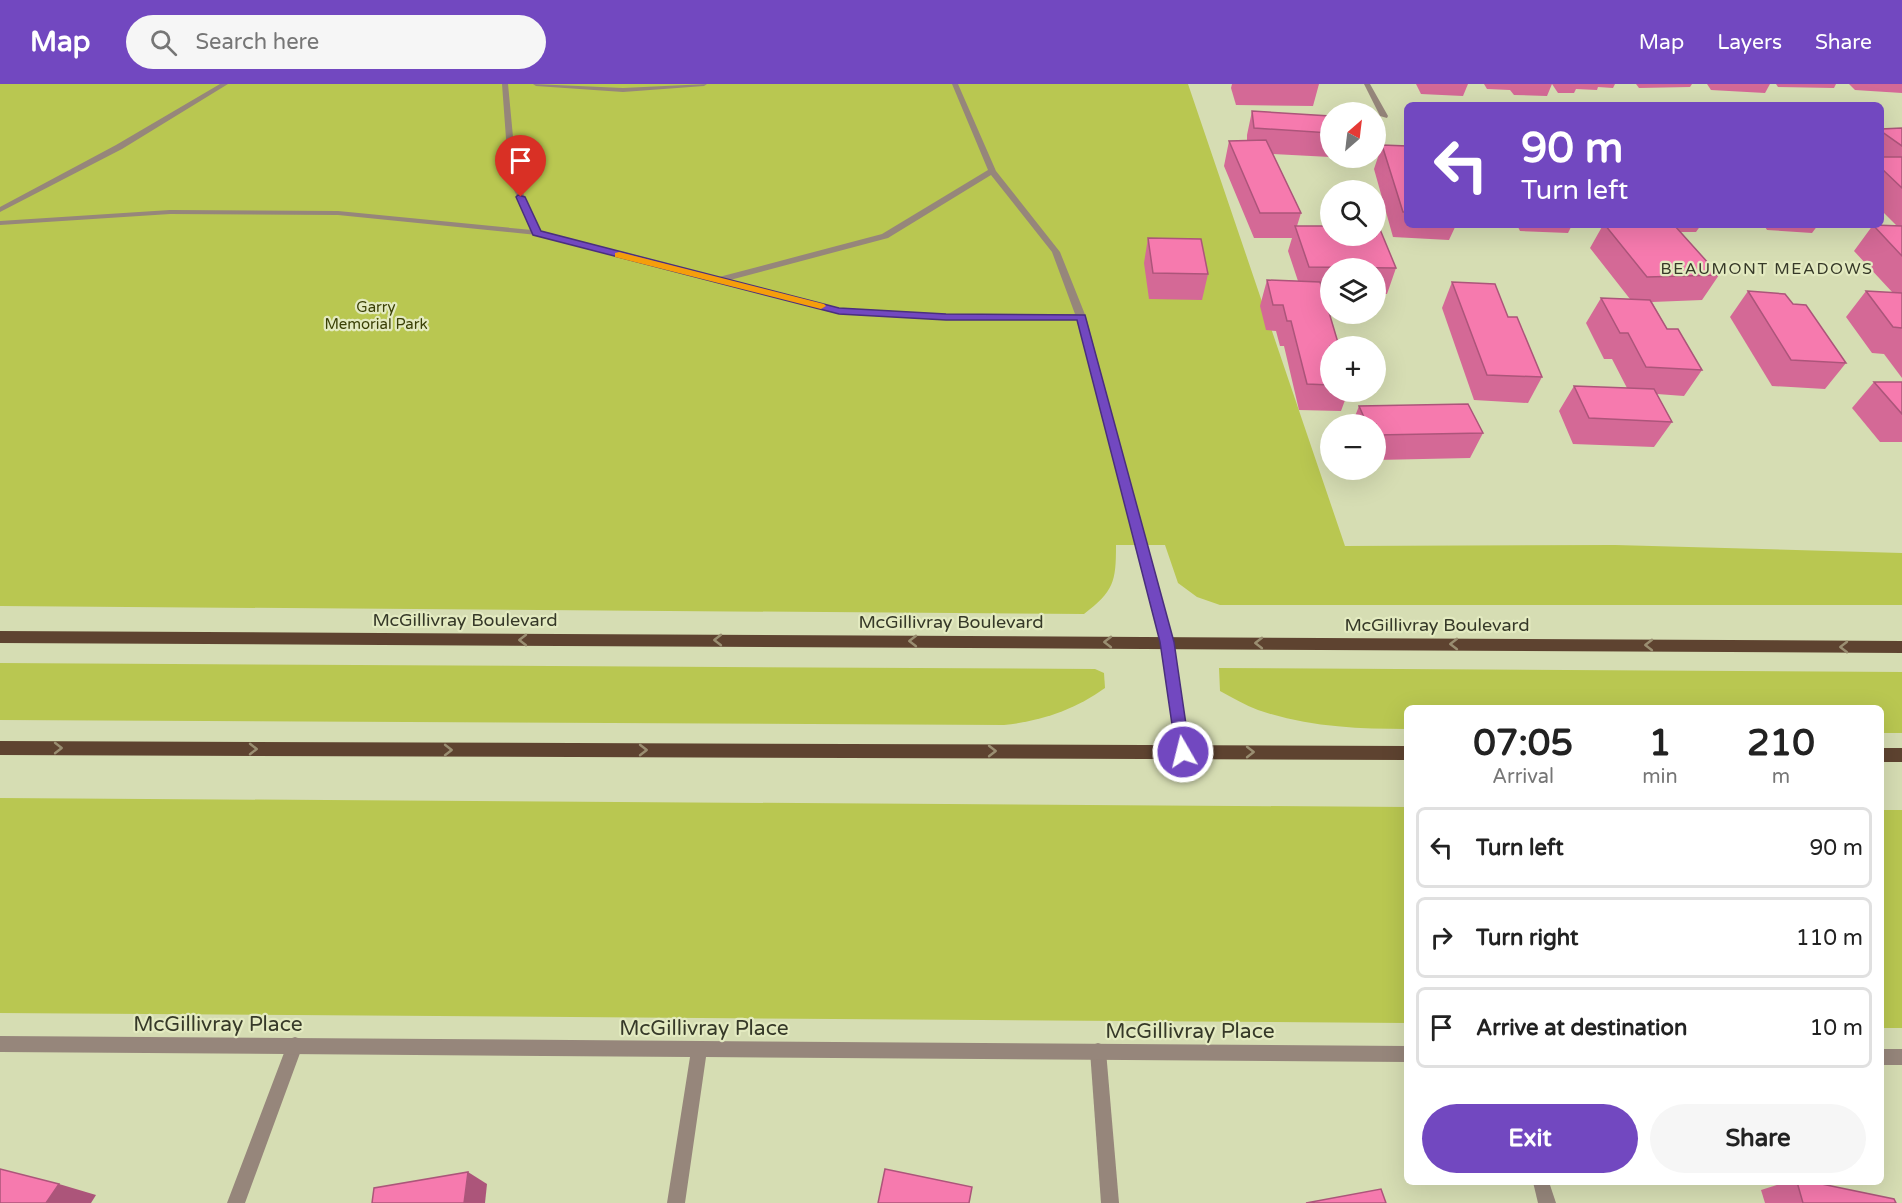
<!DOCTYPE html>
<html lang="en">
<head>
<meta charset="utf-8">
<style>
	:root { --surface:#fff; --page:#f6f6f6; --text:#222; --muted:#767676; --line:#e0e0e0; --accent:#7248c0 }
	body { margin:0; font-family:"Varela Round",sans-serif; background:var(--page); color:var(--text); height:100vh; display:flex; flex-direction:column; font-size:22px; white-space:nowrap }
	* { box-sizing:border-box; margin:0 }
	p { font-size:20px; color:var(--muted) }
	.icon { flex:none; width:33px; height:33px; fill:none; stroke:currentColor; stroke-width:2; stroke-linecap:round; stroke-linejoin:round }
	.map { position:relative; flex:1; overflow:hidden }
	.side { position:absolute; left:1404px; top:621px; width:480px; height:480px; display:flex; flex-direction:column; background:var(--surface); border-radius:9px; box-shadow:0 6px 24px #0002 }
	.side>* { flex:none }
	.top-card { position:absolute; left:1404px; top:18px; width:480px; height:126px; border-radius:9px; box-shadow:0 6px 24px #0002; background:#7248c0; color:#fff; overflow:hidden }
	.needle { width:39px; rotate:28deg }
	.fabs { position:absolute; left:1320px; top:18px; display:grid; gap:12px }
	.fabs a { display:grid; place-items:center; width:66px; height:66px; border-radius:50%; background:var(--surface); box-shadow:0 6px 24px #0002; font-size:30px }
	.pin { position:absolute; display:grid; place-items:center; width:51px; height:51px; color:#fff; margin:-62px -26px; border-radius:50% 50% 50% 0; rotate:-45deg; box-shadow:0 0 6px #0007 }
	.pin .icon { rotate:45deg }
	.me { position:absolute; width:66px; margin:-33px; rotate:352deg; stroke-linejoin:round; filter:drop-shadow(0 0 4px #0008) }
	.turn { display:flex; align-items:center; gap:21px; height:126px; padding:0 18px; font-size:27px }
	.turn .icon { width:78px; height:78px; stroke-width:2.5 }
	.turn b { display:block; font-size:42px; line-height:51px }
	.eta { display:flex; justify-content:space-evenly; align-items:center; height:102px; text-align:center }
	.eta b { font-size:36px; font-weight:700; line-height:42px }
	.cta { display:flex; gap:12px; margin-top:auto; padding:12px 18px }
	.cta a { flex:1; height:69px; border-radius:36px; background:var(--accent); color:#fff; font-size:24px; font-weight:700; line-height:69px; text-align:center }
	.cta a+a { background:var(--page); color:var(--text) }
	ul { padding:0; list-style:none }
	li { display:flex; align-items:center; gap:18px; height:81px; margin:0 12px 9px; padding:0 6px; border:3px solid var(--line); border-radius:9px }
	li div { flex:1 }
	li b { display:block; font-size:22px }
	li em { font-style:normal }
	header { display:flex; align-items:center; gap:36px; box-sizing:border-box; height:84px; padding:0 30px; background:var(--accent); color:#fff }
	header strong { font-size:28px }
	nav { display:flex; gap:33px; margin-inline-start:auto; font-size:21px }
	.search { width:420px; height:54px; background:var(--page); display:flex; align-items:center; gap:15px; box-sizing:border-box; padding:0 21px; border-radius:33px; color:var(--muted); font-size:22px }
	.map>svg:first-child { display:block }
</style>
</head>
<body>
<header>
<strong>Map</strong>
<div class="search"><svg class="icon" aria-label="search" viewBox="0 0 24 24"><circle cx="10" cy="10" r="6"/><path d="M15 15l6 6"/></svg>Search here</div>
<nav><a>Map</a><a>Layers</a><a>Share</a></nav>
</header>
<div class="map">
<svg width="1902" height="1119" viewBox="0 0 1902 1119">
	<rect width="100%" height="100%" fill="#d6ddb3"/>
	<!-- green -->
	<g fill="#b9c751">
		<path d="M0,0H1188L1345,462L1615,461L1902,469V521H1220L1197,513L1178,499L1165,461H1116C1116,498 1114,507 1084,530L0,522Z"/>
		<path d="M0,579L1095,585L1104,589L1105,604C1074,626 1042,637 1004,641L0,636Z"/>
		<path d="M1219,584L1902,588V649H1881V624H1407V645C1356,645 1307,643 1258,626C1245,621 1233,614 1220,607Z"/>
		<path d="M0,714L1407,723V939L0,929Z"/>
		<rect x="1881" y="726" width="21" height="218"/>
	</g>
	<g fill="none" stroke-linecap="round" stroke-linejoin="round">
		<!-- lane -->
		<g fill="#96867b" fill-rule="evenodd">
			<path d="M220,0H228L122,65L0,128V123L116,61Z"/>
			<path d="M502,0H508L517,95L540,147L719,193L882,150L988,86L952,0H958L996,87L1060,168L1086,233L1173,558L1189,668L1188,672L1183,674L1178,672L1177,668L1161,558L1077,236H946L839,230L537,151L338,131L170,130L0,141V137L170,126L338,127L532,146L509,95ZM991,91L1052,168L1075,230H946L839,224L730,196L888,154Z"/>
			<path d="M533,0L623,4L707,0L704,2L623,8L536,2Z"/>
			<path d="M295,953L301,955L303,961L245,1119H227L287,961L289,955Z"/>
			<path d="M1098,959L1104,961L1106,967L1119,1119H1101L1090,967L1092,961Z"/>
		</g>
		<!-- street -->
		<g fill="#96867b" fill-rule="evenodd">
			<path d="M1364,0H1370L1388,32L1387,34L1380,32Z"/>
			<path d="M0,952L1407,962V978L706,973L685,1119H667L690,973L0,968Z"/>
			<rect x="1881" y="965" width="21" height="16"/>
			<path d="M1533,1098H1549L1556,1119H1538Z"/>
		</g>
		<!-- primary -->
		<g fill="#5e4330" fill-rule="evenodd">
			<path d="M0,547L1902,557V569L0,559Z"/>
			<path d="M0,657L1407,662V676L0,671Z"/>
			<rect x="1881" y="664" width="21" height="14"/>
		</g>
	</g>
	<!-- wall -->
	<g fill="#d46996">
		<path d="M1232,0H1319L1313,22L1236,21L1231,4Z"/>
		<path d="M1416,0H1468L1463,12L1421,10Z"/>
		<path d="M1484,0H1552L1547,12L1514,11L1510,6L1487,5Z"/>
		<path d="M1552,0H1615L1613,4L1598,3L1597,6L1576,5L1574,9H1558Z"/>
		<path d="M1636,0H1692L1690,3L1639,4Z"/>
		<path d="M1707,0H1770L1765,9L1711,6Z"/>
		<path d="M1776,0H1836L1834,4L1778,3Z"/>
		<path d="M1849,0H1902V9L1855,6Z"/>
		<path d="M1252,27L1330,32V73L1273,70L1301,129L1297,142L1396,184L1387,210H1376V184H1330V209H1323L1330,262V308H1348L1341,327L1299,326L1284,262H1280L1276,247L1266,246L1260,222L1267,196L1298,197L1288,167L1292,154H1254L1224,82L1229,57H1247V51Z"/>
		<path d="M1902,44V294L1884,270L1872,269L1846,233L1866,207L1893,209L1854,167L1873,141L1897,142L1881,126V45Z"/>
		<path d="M1382,61L1407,62V141H1456L1449,156L1393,153L1374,85Z"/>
		<path d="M1517,141H1572L1568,149L1520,147Z"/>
		<path d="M1603,141H1701L1696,148H1680L1719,191L1702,216L1652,218L1667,245L1702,286L1684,312L1657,310L1672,338L1654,363L1573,360L1559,327L1574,302L1627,304L1612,275H1604L1586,239L1601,214L1630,215L1590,164Z"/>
		<path d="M1764,141H1818L1812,149L1767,146Z"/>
		<path d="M1148,154L1208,190L1202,216L1149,215L1144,179Z"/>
		<path d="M1452,198L1508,233L1542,293L1528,319L1474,316L1442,224Z"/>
		<path d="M1748,207L1793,220L1846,279L1825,305L1772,302L1730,233Z"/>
		<path d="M1874,298H1902V358H1880L1852,324Z"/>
		<path d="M1359,322L1483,349L1470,374L1376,376V340H1352Z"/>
		<path d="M1786,1098H1812L1896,1119H1765L1761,1106Z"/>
	</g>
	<!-- shaded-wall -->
	<g fill="#ac557a">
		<path d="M468,1088L487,1100L485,1119H464Z"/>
		<path d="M59,1100L96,1111L91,1119H46Z"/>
	</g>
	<!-- building -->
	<g fill="#f67aae" stroke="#ac557a" stroke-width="1.5">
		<path d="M1252,27L1330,32V49L1254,44Z"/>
		<path d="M1902,44V62L1881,47V45Z"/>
		<path d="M1266,56L1301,129H1260L1229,57Z"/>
		<path d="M1382,61L1407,62V128H1403Z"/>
		<path d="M1881,73H1902V104L1881,84Z"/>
		<path d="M1605,141H1674L1719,191L1647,193Z"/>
		<path d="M1873,141L1902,142V172Z"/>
		<path d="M1295,142H1330V152H1376V143H1379L1396,184L1309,183Z"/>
		<path d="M1148,154L1201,155L1208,190L1153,189Z"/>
		<path d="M1267,196L1320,198L1339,262H1330V301L1307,300L1291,237H1287L1283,221H1273Z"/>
		<path d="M1452,198L1495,200L1508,233H1517L1542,293L1487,291Z"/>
		<path d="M1748,207L1785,210L1793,220L1806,221L1846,279L1791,276Z"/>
		<path d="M1866,207L1902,209V244L1893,243Z"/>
		<path d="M1601,214L1650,216L1667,245H1678L1702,286L1646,283L1628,249H1620Z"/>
		<path d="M1874,298H1902V330Z"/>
		<path d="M1574,302L1654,305L1672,338L1589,334Z"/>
		<path d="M1468,320L1483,349L1376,351V340H1367L1359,322Z"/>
		<path d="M0,1085L59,1100L46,1119H0Z"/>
		<path d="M885,1085L972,1103L969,1119H878Z"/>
		<path d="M468,1088L464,1119H372L374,1104Z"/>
		<path d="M1797,1098H1812L1894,1115L1896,1119H1803Z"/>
		<path d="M1381,1105L1386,1119H1306Z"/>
	</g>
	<!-- one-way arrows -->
	<defs><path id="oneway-chevron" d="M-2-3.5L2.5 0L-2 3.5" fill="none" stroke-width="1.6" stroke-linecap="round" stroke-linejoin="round" transform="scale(1.5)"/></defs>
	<g stroke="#9a8e71">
		<use href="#oneway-chevron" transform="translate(523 556) rotate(-180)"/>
		<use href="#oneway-chevron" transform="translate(718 556) rotate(-180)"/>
		<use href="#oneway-chevron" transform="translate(913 557) rotate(-180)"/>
		<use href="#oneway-chevron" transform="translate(1108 558) rotate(-180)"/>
		<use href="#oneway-chevron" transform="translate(1259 559) rotate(-180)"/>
		<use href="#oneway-chevron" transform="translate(1454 560) rotate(-180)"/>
		<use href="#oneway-chevron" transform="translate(1649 561) rotate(-180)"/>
		<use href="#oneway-chevron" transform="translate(1844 563) rotate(-180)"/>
		<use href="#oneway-chevron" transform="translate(58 664)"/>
		<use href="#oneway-chevron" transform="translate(253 665)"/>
		<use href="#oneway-chevron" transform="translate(448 666)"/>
		<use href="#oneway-chevron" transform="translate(643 666)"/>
		<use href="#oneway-chevron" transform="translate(992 667)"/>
		<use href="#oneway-chevron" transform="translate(1250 668)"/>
	</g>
	<!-- route -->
	<path fill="#7248c0" stroke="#4a2f7d" stroke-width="1.5" d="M518,111L525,113L541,147L839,224L946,230L1085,231L1174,558L1190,668L1188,672L1183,674L1178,672L1176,668L1160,558L1077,236H946L839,230L533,151L516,113Z"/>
	<!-- slow -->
	<path fill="#f59e0b" d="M619,168L824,220L826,222L821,225L615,173V169Z"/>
	<g text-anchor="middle" stroke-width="4.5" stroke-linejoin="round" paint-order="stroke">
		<!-- far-park labels -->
		<g font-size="15" fill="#3a4005" stroke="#e3eac0">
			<text x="376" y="228">Garry<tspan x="376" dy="17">Memorial Park</tspan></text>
		</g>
		<!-- far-neighbourhood labels -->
		<g font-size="16" letter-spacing="1.5" fill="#363928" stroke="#e3eac0">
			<text x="1767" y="190">BEAUMONT MEADOWS</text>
		</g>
		<!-- street labels -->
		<g font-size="18" fill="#363928" stroke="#e3eac0">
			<text x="465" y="542">McGillivray Boulevard</text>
			<text x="951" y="544">McGillivray Boulevard</text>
			<text x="1437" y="547">McGillivray Boulevard</text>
		</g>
		<!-- near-street labels -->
		<g font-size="21" fill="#363928" stroke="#e3eac0">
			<text x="218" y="947">McGillivray Place</text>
			<text x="704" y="951">McGillivray Place</text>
			<text x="1190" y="954">McGillivray Place</text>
		</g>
	</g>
</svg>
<div class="fabs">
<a><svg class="needle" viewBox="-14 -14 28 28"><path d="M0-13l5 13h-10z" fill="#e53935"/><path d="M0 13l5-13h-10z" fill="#767676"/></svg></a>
<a><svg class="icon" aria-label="search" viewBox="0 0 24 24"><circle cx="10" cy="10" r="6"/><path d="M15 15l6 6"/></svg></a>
<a><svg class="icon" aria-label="layers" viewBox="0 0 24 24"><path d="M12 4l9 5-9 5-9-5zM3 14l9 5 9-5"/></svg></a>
<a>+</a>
<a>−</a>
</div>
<div class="pin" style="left:521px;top:113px;background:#d93025"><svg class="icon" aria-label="arrive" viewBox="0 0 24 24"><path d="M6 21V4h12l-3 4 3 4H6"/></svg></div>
<svg class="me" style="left:1183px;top:668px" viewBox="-20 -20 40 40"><circle r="17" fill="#7248c0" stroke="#fff" stroke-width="3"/><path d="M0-11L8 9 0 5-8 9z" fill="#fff"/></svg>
<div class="top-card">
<div class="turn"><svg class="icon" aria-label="left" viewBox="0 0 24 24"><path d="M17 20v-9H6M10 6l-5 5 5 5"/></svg><div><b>90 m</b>Turn left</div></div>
</div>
<section class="side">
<div class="eta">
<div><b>07:05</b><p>Arrival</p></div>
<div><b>1</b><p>min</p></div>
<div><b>210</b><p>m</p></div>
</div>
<ul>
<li><svg class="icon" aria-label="left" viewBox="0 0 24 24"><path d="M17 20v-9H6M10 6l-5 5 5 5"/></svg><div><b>Turn left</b></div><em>90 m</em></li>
<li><svg class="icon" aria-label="right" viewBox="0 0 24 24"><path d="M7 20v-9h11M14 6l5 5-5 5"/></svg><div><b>Turn right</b></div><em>110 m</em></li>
<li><svg class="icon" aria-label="arrive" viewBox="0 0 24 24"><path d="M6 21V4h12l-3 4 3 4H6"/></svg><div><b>Arrive at destination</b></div><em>10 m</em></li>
</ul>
<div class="cta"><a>Exit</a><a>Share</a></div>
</section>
</div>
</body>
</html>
